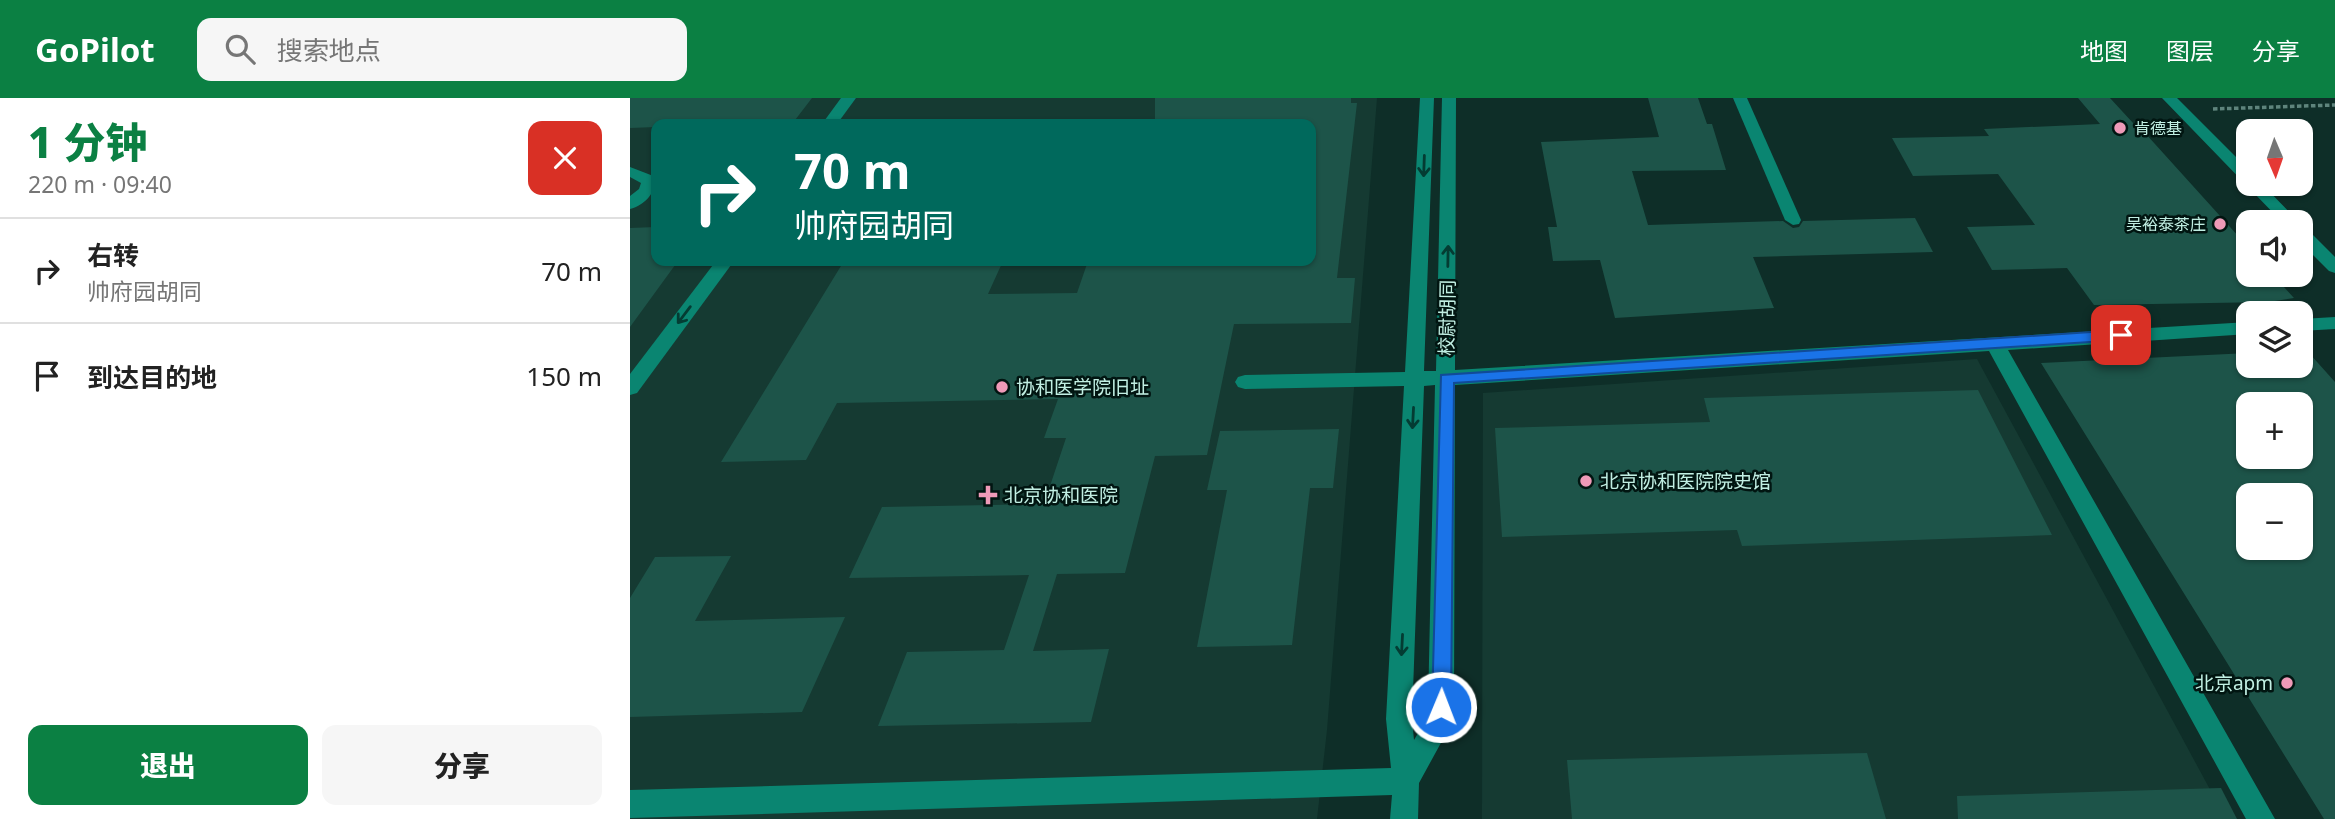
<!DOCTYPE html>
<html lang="zh">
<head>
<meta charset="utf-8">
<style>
	:root { --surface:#fff; --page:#f6f6f6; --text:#222; --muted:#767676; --line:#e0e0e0; --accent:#0b8043 }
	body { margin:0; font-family:"Noto Sans","Noto Sans SC",sans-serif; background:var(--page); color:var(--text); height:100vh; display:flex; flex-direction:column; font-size:26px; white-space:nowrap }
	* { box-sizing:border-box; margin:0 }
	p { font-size:23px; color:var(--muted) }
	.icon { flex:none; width:38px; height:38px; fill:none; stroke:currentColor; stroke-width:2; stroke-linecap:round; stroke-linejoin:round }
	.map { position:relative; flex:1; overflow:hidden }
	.panel { display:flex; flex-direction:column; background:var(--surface); width:630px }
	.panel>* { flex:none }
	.banner { position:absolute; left:21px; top:21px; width:665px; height:147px; border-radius:14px; box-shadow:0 2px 5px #0004; background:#00695c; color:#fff; overflow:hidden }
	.needle { width:46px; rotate:178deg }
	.fabs { position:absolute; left:1606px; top:21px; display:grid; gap:14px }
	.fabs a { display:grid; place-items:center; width:77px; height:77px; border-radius:14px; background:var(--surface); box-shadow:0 2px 5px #0004; font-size:35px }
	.pin { position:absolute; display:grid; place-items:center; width:60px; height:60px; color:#fff; margin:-30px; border-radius:14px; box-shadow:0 4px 10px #0006 }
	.me { position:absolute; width:77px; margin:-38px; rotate:1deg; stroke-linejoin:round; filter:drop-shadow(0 0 5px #0008) }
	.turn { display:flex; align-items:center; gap:24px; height:147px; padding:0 28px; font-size:32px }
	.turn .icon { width:91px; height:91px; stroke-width:2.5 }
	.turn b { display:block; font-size:49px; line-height:60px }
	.round { display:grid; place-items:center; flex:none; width:74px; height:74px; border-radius:14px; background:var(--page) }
	.head { display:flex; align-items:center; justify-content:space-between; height:119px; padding:0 28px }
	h1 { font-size:42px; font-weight:800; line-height:52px; color:var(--accent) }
	.cta { display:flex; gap:14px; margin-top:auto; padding:14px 28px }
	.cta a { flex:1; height:80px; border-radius:14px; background:var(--accent); color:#fff; font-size:28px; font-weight:800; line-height:80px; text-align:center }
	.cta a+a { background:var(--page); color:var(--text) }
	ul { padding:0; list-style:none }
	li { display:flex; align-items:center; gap:21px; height:105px; padding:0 28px; border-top:2px solid var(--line) }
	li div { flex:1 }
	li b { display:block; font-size:26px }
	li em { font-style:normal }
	header { display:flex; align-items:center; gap:42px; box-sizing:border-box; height:98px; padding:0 35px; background:var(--accent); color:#fff }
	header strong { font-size:33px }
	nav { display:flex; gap:38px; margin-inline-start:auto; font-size:24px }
	.search { width:490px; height:63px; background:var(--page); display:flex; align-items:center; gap:18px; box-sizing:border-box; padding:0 24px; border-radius:14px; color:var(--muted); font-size:26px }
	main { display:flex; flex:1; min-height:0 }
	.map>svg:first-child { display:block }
</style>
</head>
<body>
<header>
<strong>GoPilot</strong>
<div class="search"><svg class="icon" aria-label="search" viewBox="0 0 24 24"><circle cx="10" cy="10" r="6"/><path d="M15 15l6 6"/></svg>搜索地点</div>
<nav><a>地图</a><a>图层</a><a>分享</a></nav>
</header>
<main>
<section class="panel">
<div class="head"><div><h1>1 分钟</h1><p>220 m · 09:40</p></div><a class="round" style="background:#d93025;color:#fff"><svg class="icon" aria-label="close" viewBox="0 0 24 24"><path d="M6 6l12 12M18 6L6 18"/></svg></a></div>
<ul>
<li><svg class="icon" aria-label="right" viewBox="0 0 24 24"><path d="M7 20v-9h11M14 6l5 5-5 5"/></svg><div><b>右转</b><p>帅府园胡同</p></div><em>70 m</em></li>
<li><svg class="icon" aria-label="arrive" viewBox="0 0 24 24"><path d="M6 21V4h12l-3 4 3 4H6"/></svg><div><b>到达目的地</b></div><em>150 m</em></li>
</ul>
<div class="cta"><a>退出</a><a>分享</a></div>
</section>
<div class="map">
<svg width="1705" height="721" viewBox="0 0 1705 721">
	<rect width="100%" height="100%" fill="#0e2e28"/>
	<!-- built -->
	<g fill="#153a32" fill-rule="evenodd">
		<path d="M0,0H747L697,632L687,721H0ZM26,26H681V163H26Z"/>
		<path d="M1347,261L1596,721H852L853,295Z"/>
	</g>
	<!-- building -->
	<g fill="#1d5449" fill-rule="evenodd">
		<path d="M0,0H182L162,26H26V29L0,30Z"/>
		<path d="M525,0H721V5H727L707,180H725L721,225L604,226L577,357L525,358L495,475L427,476L403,553L479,551L461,624L248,628L277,554L374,552L399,477L219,480L252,409L414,406L436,340H414L428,301L207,305L176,362L91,364L214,163H373L358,196L447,195L458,163H681V94L685,62H681V26H525Z"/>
		<path d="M1018,0H1068L1077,26H1082L1096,72L1002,73L1018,127L1153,123L1163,130L1169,129L1173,123L1285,120L1303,154L1123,159L1144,210L985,220L970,162L923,163L918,129H927L911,44L1029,39Z"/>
		<path d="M1448,0H1480L1503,25H1506L1619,150V177H1643L1664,200L1638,204L1464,207L1437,170L1362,172L1337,129L1405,127L1368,76L1283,78L1262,40L1359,38L1354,31L1470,26Z"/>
		<path d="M26,129V163H48L0,229V130Z"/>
		<path d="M1671,246L1705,284V721H1694L1411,265L1619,255V268H1671ZM1619,306H1671V359H1619ZM1619,397H1671V450H1619Z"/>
		<path d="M1348,292L1422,437L1112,448L1107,432L872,439L865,330L1080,324L1074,300Z"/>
		<path d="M709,331L703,390H680L662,547L567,549L597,392H577L590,333Z"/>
		<path d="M101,458L65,523L215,519L172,614L0,619V500L25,459Z"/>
		<path d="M1237,655L1256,721H942L937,662Z"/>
		<path d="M1591,690L1607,721H1328L1327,698Z"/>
	</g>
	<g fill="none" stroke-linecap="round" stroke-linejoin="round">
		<!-- path -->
		<path stroke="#5e847c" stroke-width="3.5" stroke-dasharray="4.5 2.5" stroke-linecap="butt" d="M1583,11L1705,7"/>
		<!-- minor -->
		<g fill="#0a8571" fill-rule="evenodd">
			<path d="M211,0H226L207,26H192Z"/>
			<path d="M790,0H804L794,273H806L812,0H826L825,272L1619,224V236L1378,252L1645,721H1616L1359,253L825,287L824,609L818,632L789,685L788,721H760L762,697L0,720V692L761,670L756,621L774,288L615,291L608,289L605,284L608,279L615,277L775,274ZM805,287L798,609L797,620L784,642L782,621L794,288Z"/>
			<path d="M1103,0H1117L1171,122L1169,126L1163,127L1155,122Z"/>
			<path d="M1532,0H1547L1619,72V86H1632L1669,124H1652Z"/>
			<path d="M0,69L26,79C26,95 15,107 0,111V98L9,91L11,85L0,79Z"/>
			<path d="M1671,130L1677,131L1705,159V175L1699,173L1671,145Z"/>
			<path d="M86,163H104L7,295L0,297V276Z"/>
			<path d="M1705,219V231L1671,233V221Z"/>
		</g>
	</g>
	<!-- one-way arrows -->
	<defs><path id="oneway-shaft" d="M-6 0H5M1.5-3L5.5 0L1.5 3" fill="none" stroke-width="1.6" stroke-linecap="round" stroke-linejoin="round" transform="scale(1.75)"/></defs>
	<g stroke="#043c33">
		<use href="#oneway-shaft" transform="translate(794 68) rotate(92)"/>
		<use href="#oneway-shaft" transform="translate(818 158) rotate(-89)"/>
		<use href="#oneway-shaft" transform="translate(54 217) rotate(127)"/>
		<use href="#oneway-shaft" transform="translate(783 320) rotate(93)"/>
		<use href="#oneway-shaft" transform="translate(772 547) rotate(93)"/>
	</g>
	<!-- route -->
	<path fill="#1a73e8" stroke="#114b97" stroke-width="2" d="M1491,232L1498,237L1491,242L824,285L821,609L818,615L811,618L805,615L802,609L811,277Z"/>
	<!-- markers -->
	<g fill="#ef9ab8" stroke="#011511" stroke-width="2.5">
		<circle cx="1490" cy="30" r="7"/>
		<circle cx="1590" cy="126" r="7"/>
		<circle cx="372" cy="289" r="7"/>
		<circle cx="956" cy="383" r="7"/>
		<path d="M354.5 386.5h7v7h7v7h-7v7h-7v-7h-7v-7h7z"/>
		<circle cx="1657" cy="585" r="7"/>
	</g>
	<g text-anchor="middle" stroke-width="5" stroke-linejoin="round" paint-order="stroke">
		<!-- far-poi labels -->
		<g font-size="16" fill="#c1efe3" stroke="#011511" text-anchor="start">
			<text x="1504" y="36">肯德基</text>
			<text x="1576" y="132" text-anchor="end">吴裕泰茶庄</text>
		</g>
		<!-- street labels -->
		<g font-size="19" fill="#c1efe3" stroke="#011511">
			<text transform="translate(817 220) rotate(-89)" y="7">校尉胡同</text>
		</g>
		<!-- poi labels -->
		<g font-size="19" fill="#c1efe3" stroke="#011511" text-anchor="start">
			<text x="386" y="296">协和医学院旧址</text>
			<text x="970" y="390">北京协和医院院史馆</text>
			<text x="374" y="404">北京协和医院</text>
			<text x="1643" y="592" text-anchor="end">北京apm</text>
		</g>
	</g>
</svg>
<div class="fabs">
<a><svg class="needle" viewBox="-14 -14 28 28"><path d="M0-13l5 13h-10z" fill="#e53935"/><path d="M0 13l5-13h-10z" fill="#767676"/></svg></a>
<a><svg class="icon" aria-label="sound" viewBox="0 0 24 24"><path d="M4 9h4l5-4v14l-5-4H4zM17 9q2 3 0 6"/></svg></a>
<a><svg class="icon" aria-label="layers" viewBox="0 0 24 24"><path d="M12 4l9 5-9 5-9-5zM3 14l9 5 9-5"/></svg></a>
<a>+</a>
<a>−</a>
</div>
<div class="pin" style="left:1491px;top:237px;background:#d93025"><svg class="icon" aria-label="arrive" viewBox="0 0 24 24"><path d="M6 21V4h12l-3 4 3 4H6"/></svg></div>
<svg class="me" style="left:811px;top:609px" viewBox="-20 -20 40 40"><circle r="17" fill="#1a73e8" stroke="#fff" stroke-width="3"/><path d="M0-11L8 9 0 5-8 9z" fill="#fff"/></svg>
<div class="banner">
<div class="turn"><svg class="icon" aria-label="right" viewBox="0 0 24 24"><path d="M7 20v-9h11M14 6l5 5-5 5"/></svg><div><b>70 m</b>帅府园胡同</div></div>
</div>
</div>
</main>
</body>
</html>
